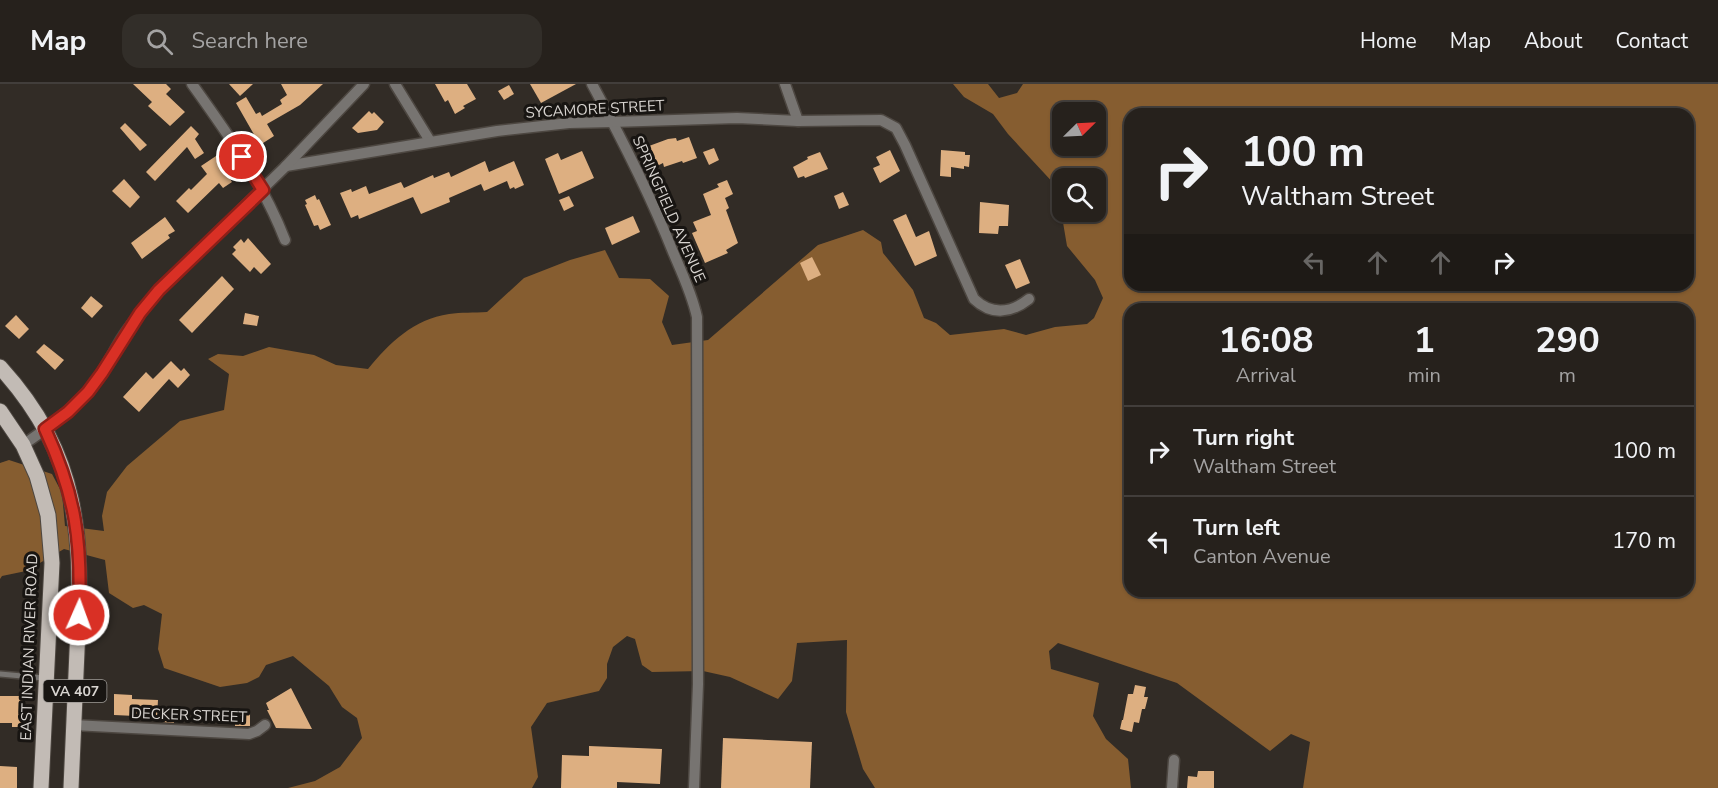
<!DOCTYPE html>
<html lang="en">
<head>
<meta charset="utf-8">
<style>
	:root { --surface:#26211c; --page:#322e29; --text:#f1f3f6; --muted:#a4a3a3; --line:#423e3b }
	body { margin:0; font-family:"Nunito Sans",sans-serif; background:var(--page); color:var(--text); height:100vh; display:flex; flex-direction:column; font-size:22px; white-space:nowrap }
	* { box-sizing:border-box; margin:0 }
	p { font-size:20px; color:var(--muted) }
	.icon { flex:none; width:33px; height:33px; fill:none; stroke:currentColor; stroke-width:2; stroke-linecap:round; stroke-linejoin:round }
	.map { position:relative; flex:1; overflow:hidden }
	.side { position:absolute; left:1124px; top:219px; width:570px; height:294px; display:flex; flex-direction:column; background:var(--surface); border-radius:18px; box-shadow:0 2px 4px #0004,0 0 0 2px var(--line) }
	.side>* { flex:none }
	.hud { position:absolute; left:1124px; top:24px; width:570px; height:183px; border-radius:18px; box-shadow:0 2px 4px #0004,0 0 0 2px var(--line); background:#26211c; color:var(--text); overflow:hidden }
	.needle { width:39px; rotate:66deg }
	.controls { position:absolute; left:1052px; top:18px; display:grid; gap:12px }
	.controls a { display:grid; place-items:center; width:54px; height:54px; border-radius:12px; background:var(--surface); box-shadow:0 2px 4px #0004,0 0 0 2px var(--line); font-size:30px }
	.pin { position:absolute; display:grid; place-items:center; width:51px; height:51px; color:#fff; margin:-26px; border:3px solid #fff; border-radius:50%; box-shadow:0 2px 6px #0007 }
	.me { position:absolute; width:66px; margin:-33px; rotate:2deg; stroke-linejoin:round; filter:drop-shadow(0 0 4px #0008) }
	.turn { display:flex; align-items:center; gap:21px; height:126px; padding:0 18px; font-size:27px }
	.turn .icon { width:78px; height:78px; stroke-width:2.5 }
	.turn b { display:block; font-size:42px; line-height:51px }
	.lanes { display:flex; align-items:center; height:57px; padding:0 18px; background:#0003; justify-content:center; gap:30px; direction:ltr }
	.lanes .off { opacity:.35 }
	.eta { display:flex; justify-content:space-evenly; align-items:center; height:102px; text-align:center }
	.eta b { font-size:36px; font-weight:700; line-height:42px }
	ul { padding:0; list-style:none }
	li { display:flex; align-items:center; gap:18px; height:90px; padding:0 18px; border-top:2px solid var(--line) }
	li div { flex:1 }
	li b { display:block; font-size:22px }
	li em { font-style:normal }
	header { display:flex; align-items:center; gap:36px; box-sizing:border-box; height:84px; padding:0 30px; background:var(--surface); border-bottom:2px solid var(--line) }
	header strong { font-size:28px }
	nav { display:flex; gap:33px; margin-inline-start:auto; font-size:21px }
	.search { width:420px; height:54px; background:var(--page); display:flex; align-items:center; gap:15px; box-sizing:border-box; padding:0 21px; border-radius:18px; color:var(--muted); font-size:22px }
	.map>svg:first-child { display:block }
</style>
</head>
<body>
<header>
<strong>Map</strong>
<div class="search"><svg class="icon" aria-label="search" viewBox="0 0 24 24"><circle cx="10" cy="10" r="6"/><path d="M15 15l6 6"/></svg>Search here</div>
<nav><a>Home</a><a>Map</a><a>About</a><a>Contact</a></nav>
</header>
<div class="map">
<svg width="1718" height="704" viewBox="0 0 1718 704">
	<rect width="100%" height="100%" fill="#322c26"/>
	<!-- water -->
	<path fill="#865d30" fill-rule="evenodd" d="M953,0H988L999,14L1017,9L1023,0H1718V704H1303L1310,658L1291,650L1270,667L1177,599L1058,559L1049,567L1051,585L1099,599L1093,632L1106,655L1128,675L1131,704H875L863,685L846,628L847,556L797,559L792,597L778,615L730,593L703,587L652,588L642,581L635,555L627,552L613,563L607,580V594L599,607L547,619L531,643L538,693L532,704H288L315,697L340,683L362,654L357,634L342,623L329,602L293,572L266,581L259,593L247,599L220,603L164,584L158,565L162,530L144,521L133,524L109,509L105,476L64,465L26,487L2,492L0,495V379L9,376L52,390L62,409L65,442L104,447L102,432L107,408L127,382L180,337L224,326L229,290L208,275L218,270L243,272L269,263L314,271L336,281L368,285C389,259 414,235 449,230C461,228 474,229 487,228L524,194L570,176L605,166L619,194L650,195L669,212L662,238L672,261L708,256L818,161L863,146L881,158L883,169L913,206L924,234L936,239L950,251L1004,245L1026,251L1055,243L1087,240L1094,234L1103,214L1095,196L1067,162L1057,103L1008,50L993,30L964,13ZM1062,28H1095V62H1062ZM1130,30H1688V201H1130ZM1062,94H1095V128H1062ZM1130,225H1688V507H1130Z"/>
	<!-- building -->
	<g fill="#ddaf81">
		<path d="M133,0H166L171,5L166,10L185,28L170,42L148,22L152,18Z"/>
		<path d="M229,0H253L240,12Z"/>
		<path d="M281,0H323L300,21L267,40L274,52L260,61L236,19L246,13L256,30L260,28L262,32L282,20L280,16L287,11Z"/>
		<path d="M435,0H467L476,15L463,22L465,24L455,30L448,16L445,18Z"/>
		<path d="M530,0H576L541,19Z"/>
		<path d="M509,1L514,10L504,16L498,7Z"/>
		<path d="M369,27L372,30L374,28L384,38L377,46L358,49L352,44Z"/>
		<path d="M125,39L147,61L140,67L120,44Z"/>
		<path d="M191,42L199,50L195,55L204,69L195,75L187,63L155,97L146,88Z"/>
		<path d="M689,53L697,74L683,79L682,77L664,83L663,79L657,82L649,62L668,55L676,54L677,57Z"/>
		<path d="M714,64L719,76L709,81L703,68Z"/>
		<path d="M890,66L900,87L880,99L873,84L880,81L876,73Z"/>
		<path d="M941,66L965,68V71H970L969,83L964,82V85L951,83V93L940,92Z"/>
		<path d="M582,67L594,94L559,110L545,75L558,69L561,76Z"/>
		<path d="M820,68L828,85L805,94L804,92L798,94L793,83L808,75L807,73Z"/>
		<path d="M216,72L232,98L223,104L219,99L188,129L176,117L189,104L191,106L207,90L201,82Z"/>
		<path d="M485,77L489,88L514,77L524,101L515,105L514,103L510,105L507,97L484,107L481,100L449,114L450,118L421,130L413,113L359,135L358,131L351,134L340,109L351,105L352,108L366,102L369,110L401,98L404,104L433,91L434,94L449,88L451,93Z"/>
		<path d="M124,95L140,113L130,124L112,107Z"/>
		<path d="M727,96L733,110L725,114L729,124L726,126L738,159L726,166L728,169L705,179L692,149L697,147L693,138L711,131L703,110L719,103L717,100Z"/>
		<path d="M843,108L849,121L839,125L834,112Z"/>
		<path d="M315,111L317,116L319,115L331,141L320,146L318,141L314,142L305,121L307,120L305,116Z"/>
		<path d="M569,112L574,122L564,127L559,116Z"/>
		<path d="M980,118L1009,121L1008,142H999L998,150L979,149Z"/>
		<path d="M906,130L916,153L929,147L937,172L915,182L893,136Z"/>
		<path d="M633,132L640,148L612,161L605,144Z"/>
		<path d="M165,133L175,147L168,151L170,154L167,156L142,175L131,159Z"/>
		<path d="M248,154L271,180L261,190L254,183L250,188L232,170L236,166L233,163L241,155L244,159Z"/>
		<path d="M812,173L821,191L808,197L800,179Z"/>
		<path d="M1020,175L1030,199L1016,205L1005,181Z"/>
		<path d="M222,192L234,205L192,249L179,236Z"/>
		<path d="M91,212L103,222L92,234L81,224Z"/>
		<path d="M245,229L259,232L257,242L243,240Z"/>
		<path d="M16,231L29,245L19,255L5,242Z"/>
		<path d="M44,260L64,276L55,286L36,268Z"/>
		<path d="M171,277L181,287L184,284L190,291L178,304L169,295L139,328L123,313L146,288L153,295Z"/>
		<path d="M1135,601L1146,603L1144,613H1148L1145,625H1142L1139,639L1134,638L1132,648L1120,645L1122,636H1123L1128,610H1133Z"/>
		<path d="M291,604L312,645L276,644L267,626H269L266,619Z"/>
		<path d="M114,610L132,611V615L158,616L157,633L114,631Z"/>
		<path d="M0,612H23L22,643H12V639H0Z"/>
		<path d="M240,625L250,626V642H235V637H227L228,626L240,627Z"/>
		<path d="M162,630H174V639L162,638Z"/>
		<path d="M723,654L812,658L810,704H721Z"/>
		<path d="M589,662L662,665L660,700L617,698V704H561L562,671L589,672Z"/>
		<path d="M0,682L17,683V704H0Z"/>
		<path d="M1198,687H1214V704H1187L1188,692L1197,693Z"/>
	</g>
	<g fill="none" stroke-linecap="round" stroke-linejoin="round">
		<defs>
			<path id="service" d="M0,590L44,594"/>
			<g id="minor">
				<path d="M192,0C228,50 263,99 285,156"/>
				<path d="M395,0L430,57"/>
				<path d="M592,0C622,55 650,110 673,168C682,189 692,210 697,233L698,600L694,704"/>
				<path d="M785,0L798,37"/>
				<path d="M286,82L497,47L569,39L612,38L737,34L798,37L881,36L896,44L905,61L974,215C992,232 1011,229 1029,215"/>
				<path d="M23,361C46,345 68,329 87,308C102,292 111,272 122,254C133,237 146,222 159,206L286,82L364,0"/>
				<path d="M73,641L249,650L257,647L265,641"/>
				<path d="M1172,704L1174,676"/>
			</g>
			<g id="primary">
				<path d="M0,283C81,372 83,453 77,567C75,613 73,658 71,704"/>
				<path d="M0,327L23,361L37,392L48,431L52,479L41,704"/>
			</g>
		</defs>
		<!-- service casing -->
		<use href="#service" stroke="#4d4741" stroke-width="8"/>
		<!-- minor casing -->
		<use href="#minor" stroke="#4d4741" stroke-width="13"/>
		<!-- primary casing -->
		<use href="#primary" stroke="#4d4741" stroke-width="17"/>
		<!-- service -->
		<use href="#service" stroke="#777471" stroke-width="5"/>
		<!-- minor -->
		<use href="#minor" stroke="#777471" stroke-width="10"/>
		<!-- primary -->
		<use href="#primary" stroke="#c2bbb5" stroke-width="15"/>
	</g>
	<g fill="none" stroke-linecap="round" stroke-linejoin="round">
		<defs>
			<path id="route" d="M79,531C82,458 76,412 45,345L68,328L88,308L102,289L140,229L159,206L263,106L242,73"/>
		</defs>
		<!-- route casing -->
		<use href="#route" stroke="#8d1f18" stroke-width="15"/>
		<!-- route -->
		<use href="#route" stroke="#d93025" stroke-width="10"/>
	</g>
	<g text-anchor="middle" stroke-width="6" stroke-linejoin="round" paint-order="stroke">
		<!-- shield labels -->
		<rect fill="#181512" stroke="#9e9b97" stroke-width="1.5" x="43.5" y="596" width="63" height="22" rx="4.5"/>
		<g font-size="14" font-weight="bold" fill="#d8d4d0">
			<text x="75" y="612">VA 407</text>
		</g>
		<!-- street labels -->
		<g font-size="15" fill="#d8d4d0" stroke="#181512">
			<text transform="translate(595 25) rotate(-3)" y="5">SYCAMORE STREET</text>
			<text transform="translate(669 125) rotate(66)" y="5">SPRINGFIELD AVENUE</text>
			<text transform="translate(29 563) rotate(-88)" y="5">EAST INDIAN RIVER ROAD</text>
			<text transform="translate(189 631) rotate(2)" y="5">DECKER STREET</text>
		</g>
	</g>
</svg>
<div class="controls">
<a><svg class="needle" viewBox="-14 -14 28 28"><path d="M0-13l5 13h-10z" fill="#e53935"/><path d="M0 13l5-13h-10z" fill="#a4a3a3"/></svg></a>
<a><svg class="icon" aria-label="search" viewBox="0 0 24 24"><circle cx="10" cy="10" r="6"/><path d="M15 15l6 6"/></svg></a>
</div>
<div class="pin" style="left:242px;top:73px;background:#d93025"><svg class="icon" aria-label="arrive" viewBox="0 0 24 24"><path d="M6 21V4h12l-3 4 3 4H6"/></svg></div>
<svg class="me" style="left:79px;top:531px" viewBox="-20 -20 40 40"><circle r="17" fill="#d93025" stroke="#fff" stroke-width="3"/><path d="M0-11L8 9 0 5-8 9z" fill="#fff"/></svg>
<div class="hud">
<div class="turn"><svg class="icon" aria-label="right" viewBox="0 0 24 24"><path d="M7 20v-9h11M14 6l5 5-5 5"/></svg><div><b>100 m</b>Waltham Street</div></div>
<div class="lanes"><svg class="icon off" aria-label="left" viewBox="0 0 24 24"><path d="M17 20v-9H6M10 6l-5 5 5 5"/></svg><svg class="icon off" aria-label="ahead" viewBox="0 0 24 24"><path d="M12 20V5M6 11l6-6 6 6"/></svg><svg class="icon off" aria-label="ahead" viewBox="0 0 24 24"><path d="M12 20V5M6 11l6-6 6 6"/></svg><svg class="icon" aria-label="right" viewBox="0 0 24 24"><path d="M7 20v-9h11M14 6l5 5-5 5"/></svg></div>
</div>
<section class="side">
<div class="eta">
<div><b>16:08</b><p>Arrival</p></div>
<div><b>1</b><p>min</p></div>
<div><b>290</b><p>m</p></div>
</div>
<ul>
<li><svg class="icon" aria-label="right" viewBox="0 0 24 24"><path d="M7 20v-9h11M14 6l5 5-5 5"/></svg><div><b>Turn right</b><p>Waltham Street</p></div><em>100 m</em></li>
<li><svg class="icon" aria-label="left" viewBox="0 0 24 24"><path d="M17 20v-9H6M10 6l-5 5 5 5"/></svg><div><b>Turn left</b><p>Canton Avenue</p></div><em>170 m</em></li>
</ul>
</section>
</div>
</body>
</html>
